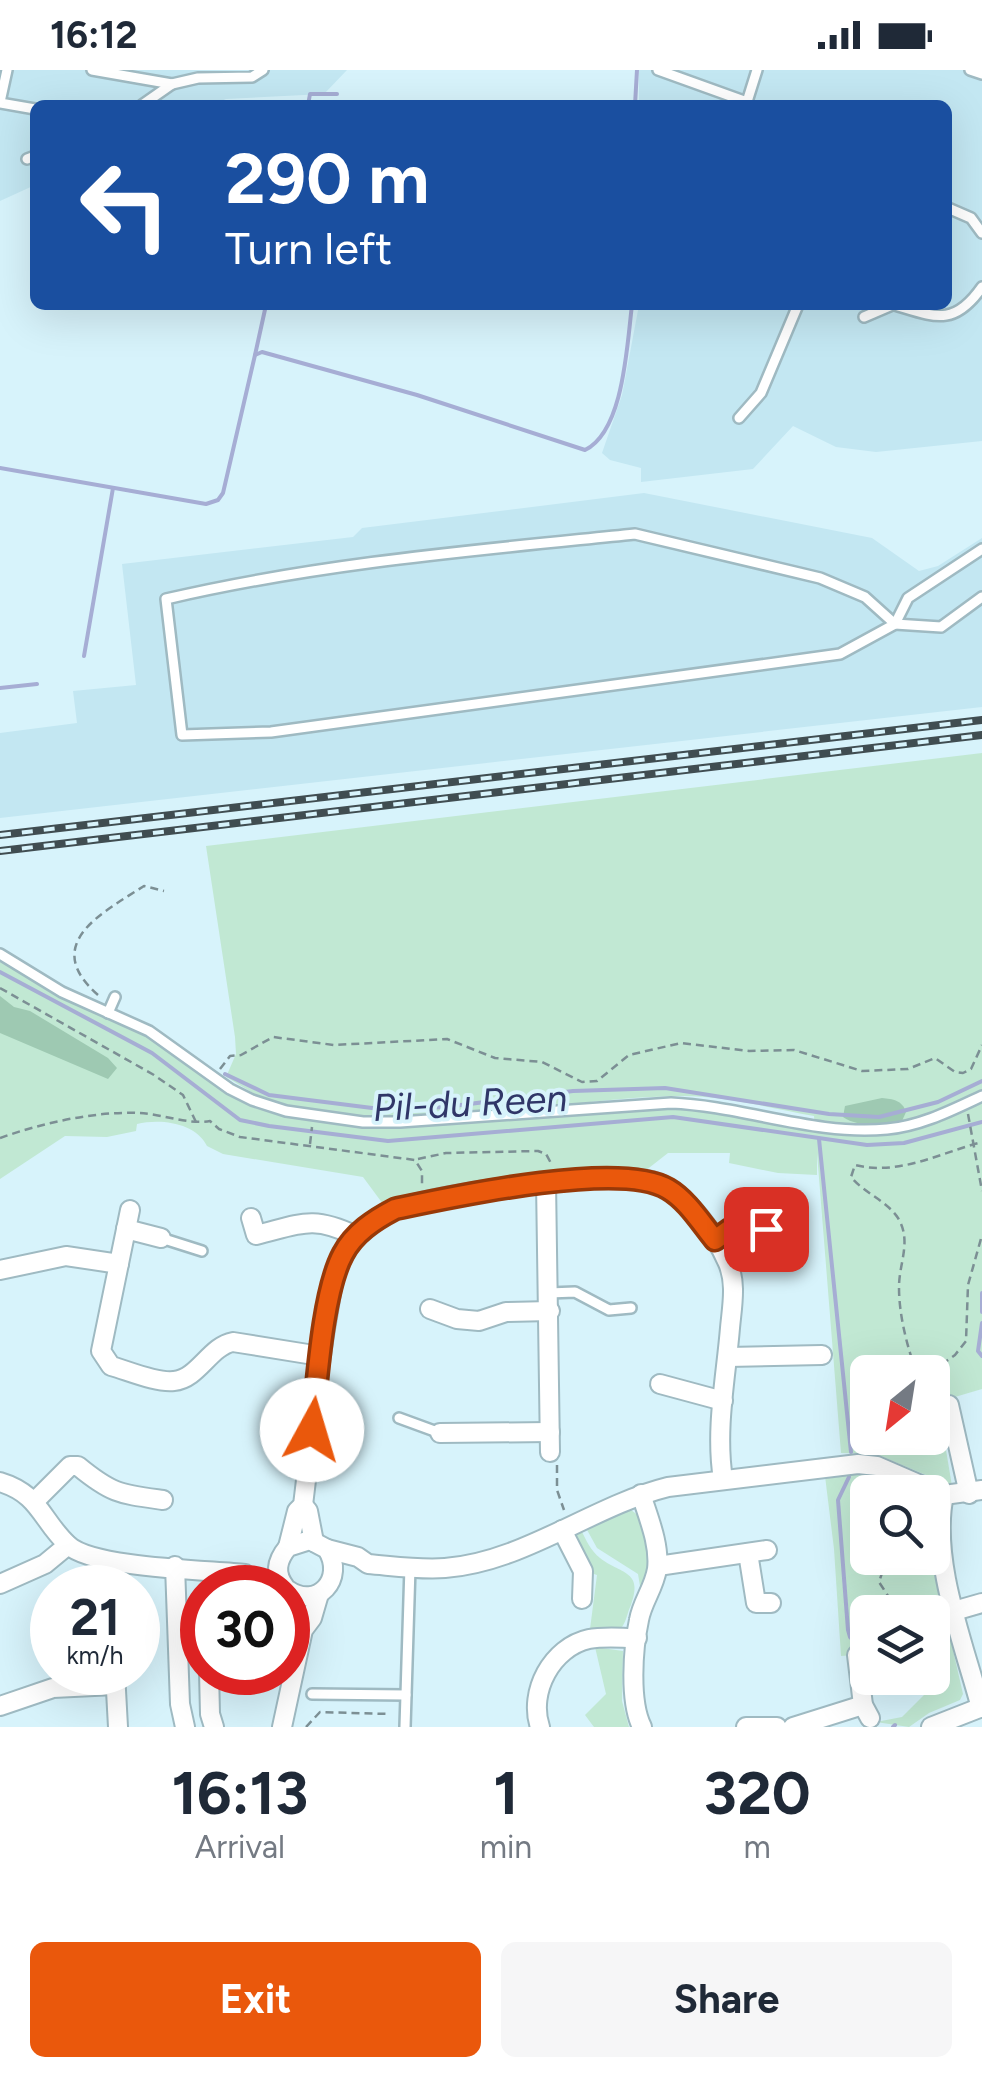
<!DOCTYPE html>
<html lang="en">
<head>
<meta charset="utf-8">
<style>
	:root { --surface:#fff; --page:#f6f6f7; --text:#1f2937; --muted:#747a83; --accent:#ea580c }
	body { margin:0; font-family:Figtree,sans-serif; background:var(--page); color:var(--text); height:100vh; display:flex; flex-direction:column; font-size:38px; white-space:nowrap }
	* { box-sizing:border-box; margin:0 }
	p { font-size:32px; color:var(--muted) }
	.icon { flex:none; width:55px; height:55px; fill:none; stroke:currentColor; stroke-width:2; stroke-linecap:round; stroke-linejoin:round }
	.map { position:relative; height:1657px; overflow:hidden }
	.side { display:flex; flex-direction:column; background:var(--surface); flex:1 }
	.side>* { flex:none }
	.guide { position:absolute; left:30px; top:30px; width:922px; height:210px; border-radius:15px; box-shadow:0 10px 40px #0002; background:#1a4fa0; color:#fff; overflow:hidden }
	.needle { width:65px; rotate:210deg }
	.fabs { position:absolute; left:850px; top:1285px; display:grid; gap:20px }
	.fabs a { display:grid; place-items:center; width:100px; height:100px; border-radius:15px; background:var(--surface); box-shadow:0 10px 40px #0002; font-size:50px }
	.speed { position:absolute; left:30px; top:1495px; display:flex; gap:20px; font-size:50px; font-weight:700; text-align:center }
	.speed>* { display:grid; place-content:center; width:130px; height:130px; border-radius:50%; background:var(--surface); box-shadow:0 10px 40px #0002; line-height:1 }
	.speed small { font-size:25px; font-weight:400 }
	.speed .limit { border:15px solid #d22; background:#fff; color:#111 }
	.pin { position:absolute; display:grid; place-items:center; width:85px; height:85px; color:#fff; margin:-42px; border-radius:20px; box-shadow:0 5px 15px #0006 }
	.me { position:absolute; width:110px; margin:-55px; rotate:6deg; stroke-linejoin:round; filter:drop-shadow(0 0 8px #0008) }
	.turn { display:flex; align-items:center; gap:35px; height:210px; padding:0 30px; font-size:45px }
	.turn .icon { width:130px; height:130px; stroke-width:2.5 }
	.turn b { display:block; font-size:70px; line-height:85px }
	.eta { display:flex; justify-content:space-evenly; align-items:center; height:170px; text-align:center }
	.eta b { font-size:60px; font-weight:700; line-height:70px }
	.cta { display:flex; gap:20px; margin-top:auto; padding:20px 30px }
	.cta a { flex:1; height:115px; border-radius:15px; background:var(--accent); color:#fff; font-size:40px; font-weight:700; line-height:115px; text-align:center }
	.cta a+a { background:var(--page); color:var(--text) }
	.status { display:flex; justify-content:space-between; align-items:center; height:70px; padding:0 50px; background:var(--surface); direction:ltr }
	.status svg { height:28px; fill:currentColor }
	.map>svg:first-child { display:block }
</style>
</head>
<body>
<div class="status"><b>16:12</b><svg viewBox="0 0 49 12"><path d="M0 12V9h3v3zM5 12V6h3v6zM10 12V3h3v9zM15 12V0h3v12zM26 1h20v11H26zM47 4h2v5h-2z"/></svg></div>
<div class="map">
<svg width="982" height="1657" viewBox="0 0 982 1657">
	<rect width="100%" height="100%" fill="#d7f3fb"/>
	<!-- built -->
	<g fill="#c3e7f2">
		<path d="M3,0H347L324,24L226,29L212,35H35V115L0,131V16Z"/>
		<path d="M639,0H982V371L876,382L836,377L793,356L753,399L641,412V398L610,390L602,383L622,325L639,235H948V35H639Z"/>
		<path d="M644,423L872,468L919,501L938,496L982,468V637L0,748V663L77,653L73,621L136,615L122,494L353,467L362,458Z"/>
	</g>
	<!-- green -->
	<g fill="#c1e8d3" fill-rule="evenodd">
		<path d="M982,683V1319L938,1332L952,1416L876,1384L841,1383L817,1083V1105L778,1103L729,1093L730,1083H668L645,1101L527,1106L408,1126L383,1134L363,1107L223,1084L207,1076C196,1053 161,1048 137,1054L136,1061L107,1067L65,1066L0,1109V878L59,915L101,934L97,940L165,976L242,1031L290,1046L402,1056L652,1037H694L815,1057L814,1046C770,1038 722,1025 677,1026C551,1028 395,1072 273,1032C256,1027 241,1015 226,1007L236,984L235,967L206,776ZM868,1302H932V1368H868Z"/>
		<path d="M862,1403L873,1405L903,1422H868V1488H932L963,1624L960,1630L929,1643L909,1657L876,1652L902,1647L936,1613L933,1607L932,1542H868L867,1584L841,1586L834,1479L825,1406Z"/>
		<path d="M631,1440C658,1458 651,1502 642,1528L638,1504L597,1478L586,1458Z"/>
		<path d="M581,1460C586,1470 591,1481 600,1488C620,1504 644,1500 631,1535C627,1543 627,1550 622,1557L590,1559L597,1505L591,1503L571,1466Z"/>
		<path d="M595,1577L623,1581L622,1631L629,1657H594L585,1645L606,1624Z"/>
	</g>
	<!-- forest -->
	<g fill="#9ec9b2">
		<path d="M0,926L14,937L30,941L108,988L117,998L108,1009L0,963Z"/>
		<path d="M882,1028C893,1029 902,1030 906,1042L902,1051C887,1057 857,1057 843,1047L845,1036Z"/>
	</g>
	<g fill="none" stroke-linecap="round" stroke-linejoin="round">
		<!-- stream -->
		<g stroke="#a6add4" stroke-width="4">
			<path d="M308,35L310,24H337"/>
			<path d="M635,35L637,0"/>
			<path d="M255,285L266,235"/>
			<path d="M0,398L206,434L218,430L223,423L255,285L262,282L417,325L585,380C624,361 627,274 632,235"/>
			<path d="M84,586L113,418"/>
			<path d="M0,618L37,614"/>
			<path d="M0,902L152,983L240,1050L269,1056L388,1071L673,1047L867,1075L904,1073L982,1052"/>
			<path d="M225,1004L269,1025L388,1040L445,1037L573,1021L665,1018L829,1044L879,1047L938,1032L982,1011"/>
			<path d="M819,1069L851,1382"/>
			<path d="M982,1223V1242"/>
			<path d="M982,1253L978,1281L982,1286"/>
			<path d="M849,1407L838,1430L848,1560L850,1567L856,1573H868"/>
			<path d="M893,1657L895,1655"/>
		</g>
		<defs>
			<g id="service">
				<path d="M92,0L172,14L198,8L252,7L263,0"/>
				<path d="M658,0L747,32"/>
				<path d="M970,0L982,4"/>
				<path d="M0,32L7,0"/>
				<path d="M0,33L35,39"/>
				<path d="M142,35L172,14"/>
				<path d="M746,35L757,0"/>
				<path d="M27,89L35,86"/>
				<path d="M948,138L971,148L982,163"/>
				<path d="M895,235C935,247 954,257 982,217"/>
				<path d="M864,247L892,235"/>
				<path d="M739,348L761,323L798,235"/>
				<path d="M635,464L820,508L865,527L895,554L840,584L271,662L182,665L166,529C320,493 478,480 635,464Z"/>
				<path d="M982,479L908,528L895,554L941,557L982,527"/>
				<path d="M0,884L62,922L149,961L230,1019L252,1030L286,1041L363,1052H400L671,1033C743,1036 815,1066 887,1059C921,1056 952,1040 982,1026"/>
				<path d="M108,943L115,927"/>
				<path d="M161,1168L202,1181"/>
				<path d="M549,1223L575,1222L609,1240L631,1238"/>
				<path d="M399,1348L440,1363"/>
				<path d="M312,1624L406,1625"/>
				<path d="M405,1657L410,1497"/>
			</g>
			<g id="minor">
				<path d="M546,1112L550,1382"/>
				<path d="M130,1140L101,1281L111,1296C129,1301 156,1313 174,1311C198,1309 210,1276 233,1272L320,1286"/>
				<path d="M251,1148L256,1165C301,1154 312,1145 356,1166"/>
				<path d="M126,1159L161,1168"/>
				<path d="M715,1170C737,1154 767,1154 790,1169"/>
				<path d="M0,1200L66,1186L119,1194"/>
				<path d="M430,1239L457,1249L479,1251L506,1242L550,1241"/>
				<path d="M728,1287L822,1285"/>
				<path d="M660,1314L723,1331"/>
				<path d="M949,1335L969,1424"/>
				<path d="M440,1363L550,1362"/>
				<path d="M0,1412C40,1424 41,1450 68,1475C93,1498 206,1500 245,1504L252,1510L281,1512"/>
				<path d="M641,1424C648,1447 660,1474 657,1499C654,1518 642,1532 639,1550C633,1578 629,1631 642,1657"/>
				<path d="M944,1425C930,1490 964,1574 981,1638"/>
				<path d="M35,1431L70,1396H78C112,1424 120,1424 163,1430"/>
				<path d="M303,1435L308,1441L314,1472"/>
				<path d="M562,1460L583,1501L582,1529"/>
				<path d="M288,1477L297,1441L303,1435C311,1372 316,1309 327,1247C331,1225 333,1201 345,1182C356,1163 375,1146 396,1139C441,1123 616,1097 658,1113C687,1125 715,1164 727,1191C737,1212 732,1236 730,1258C726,1307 715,1360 723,1409"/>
				<path d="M327,1479L358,1487L368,1494C393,1496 419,1500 445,1498C524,1492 592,1436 668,1417L858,1394L877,1396L944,1425L982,1420"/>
				<path d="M748,1483L756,1533H771"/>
				<path d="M175,1496L180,1634L185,1657"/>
				<path d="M658,1496L767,1480"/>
				<path d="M0,1514L45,1494L68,1475"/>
				<path d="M285,1517C274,1503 277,1490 288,1477L310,1470L327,1479C346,1509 317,1540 288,1520"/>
				<path d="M954,1541L982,1533"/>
				<path d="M857,1585L863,1635L870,1648"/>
				<path d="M115,1602L118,1657"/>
				<path d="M209,1602L210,1644L214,1657"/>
				<path d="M0,1636L53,1618L115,1615"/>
				<path d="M282,1657L303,1560L312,1548L319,1524"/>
				<path d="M540,1657C528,1622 552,1577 589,1569C604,1566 621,1568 637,1568"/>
				<path d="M746,1657H777"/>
				<path d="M793,1657L863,1635"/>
				<path d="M931,1657L982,1637"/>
			</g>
		</defs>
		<!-- service casing -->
		<use href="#service" stroke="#9fbac2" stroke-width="14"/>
		<!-- minor casing -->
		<use href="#minor" stroke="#9fbac2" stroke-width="22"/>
		<!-- path -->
		<g stroke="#7c8f94" stroke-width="2.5" stroke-dasharray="8 5" stroke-linecap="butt">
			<path d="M0,918L154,1005L183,1025L196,1052"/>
			<path d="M98,925C40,874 102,843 144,816L164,821"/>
			<path d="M220,999L230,986L241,985L273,967L334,975L447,969L495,988L542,992L582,1012L597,1011L629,985L681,973L749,981L794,980L862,1001L908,999L935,988L955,1002L963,1003L971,999L982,975"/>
			<path d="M968,1044L982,1121"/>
			<path d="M0,1068C42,1053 95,1041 140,1043C162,1044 188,1055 210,1051L219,1059L240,1067L415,1090L422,1101V1117"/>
			<path d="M310,1074L312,1057"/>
			<path d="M418,1089L446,1083L538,1081L546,1084L552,1095"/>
			<path d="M916,1302C907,1275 899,1246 899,1217C899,1193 912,1171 898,1148C886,1130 864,1123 851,1107L855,1095C899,1106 940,1083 982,1072"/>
			<path d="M931,1302L955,1285L966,1271L968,1215L982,1165"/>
			<path d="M557,1395V1420L564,1440"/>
			<path d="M883,1488L884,1497L879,1512L892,1532L926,1542"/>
			<path d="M306,1657L320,1642L390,1644"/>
		</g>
		<!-- service -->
		<use href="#service" stroke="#fff" stroke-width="9"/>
		<!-- minor -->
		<use href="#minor" stroke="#fff" stroke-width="18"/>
		<defs>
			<g id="rail">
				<path d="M0,765L982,650"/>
				<path d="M0,781L982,665"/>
			</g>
		</defs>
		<!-- rail casing -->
		<use href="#rail" stroke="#404d51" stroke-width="8"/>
		<!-- rail -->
		<use href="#rail" stroke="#d7f3fb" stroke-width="4" stroke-dasharray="11" stroke-linecap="butt"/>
	</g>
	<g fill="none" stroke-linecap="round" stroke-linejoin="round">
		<defs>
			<path id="route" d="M312,1360C317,1315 322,1223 343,1184C354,1163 374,1150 395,1139C452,1127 620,1090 668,1119C687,1130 701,1153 715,1170L730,1159H766"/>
		</defs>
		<!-- route casing -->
		<use href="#route" stroke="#983908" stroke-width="25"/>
		<!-- route -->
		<use href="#route" stroke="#ea580c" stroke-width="18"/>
	</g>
	<g text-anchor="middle" stroke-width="8" stroke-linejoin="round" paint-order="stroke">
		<!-- water labels -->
		<g font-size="38" font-style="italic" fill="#303668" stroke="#d7f3fb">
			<text transform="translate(470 1033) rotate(-3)" y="13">Pil-du Reen</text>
		</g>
	</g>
</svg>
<div class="fabs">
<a><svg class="needle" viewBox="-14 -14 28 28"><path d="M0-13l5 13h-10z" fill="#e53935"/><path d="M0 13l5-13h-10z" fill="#747a83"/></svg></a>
<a><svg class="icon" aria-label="search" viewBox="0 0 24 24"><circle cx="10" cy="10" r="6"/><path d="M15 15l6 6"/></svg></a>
<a><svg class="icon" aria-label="layers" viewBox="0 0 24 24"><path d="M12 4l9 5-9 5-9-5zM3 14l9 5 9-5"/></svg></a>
</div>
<div class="speed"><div>21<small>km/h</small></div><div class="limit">30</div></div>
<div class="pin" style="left:766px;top:1159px;background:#d93025"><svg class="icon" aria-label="arrive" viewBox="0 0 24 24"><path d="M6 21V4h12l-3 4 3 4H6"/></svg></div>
<svg class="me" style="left:312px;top:1360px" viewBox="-20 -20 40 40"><circle r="19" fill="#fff"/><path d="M0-13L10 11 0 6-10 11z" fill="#ea580c"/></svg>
<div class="guide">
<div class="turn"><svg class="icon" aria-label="left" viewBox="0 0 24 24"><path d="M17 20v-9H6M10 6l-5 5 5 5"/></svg><div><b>290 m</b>Turn left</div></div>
</div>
</div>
<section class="side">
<div class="eta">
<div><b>16:13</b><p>Arrival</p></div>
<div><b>1</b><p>min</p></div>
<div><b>320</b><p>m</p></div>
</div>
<div class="cta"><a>Exit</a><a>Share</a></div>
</section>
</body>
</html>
